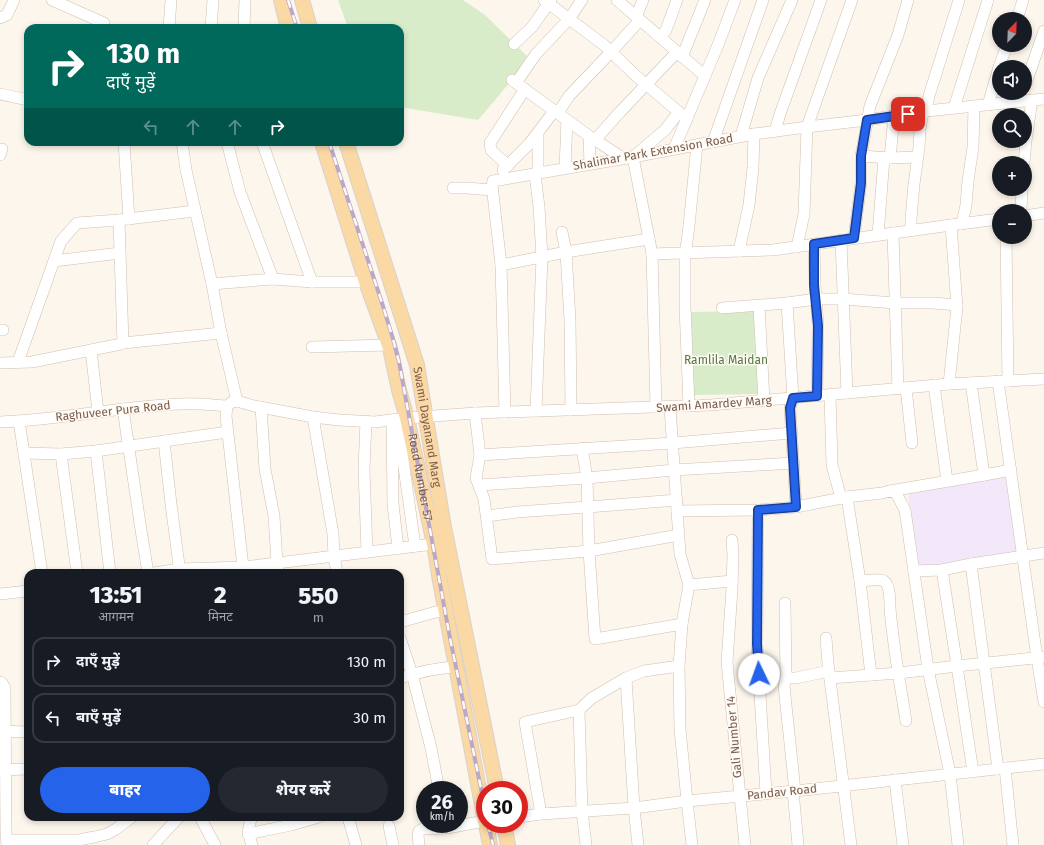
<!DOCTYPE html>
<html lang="hi">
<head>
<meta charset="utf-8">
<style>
	:root { --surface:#171b24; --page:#242831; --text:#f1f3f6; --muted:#9ea1a6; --line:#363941; --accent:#2563eb }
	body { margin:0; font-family:"Fira Sans","Noto Sans Devanagari",sans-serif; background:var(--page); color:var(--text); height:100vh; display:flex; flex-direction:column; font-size:15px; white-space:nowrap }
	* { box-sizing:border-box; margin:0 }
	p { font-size:13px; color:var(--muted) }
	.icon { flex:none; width:22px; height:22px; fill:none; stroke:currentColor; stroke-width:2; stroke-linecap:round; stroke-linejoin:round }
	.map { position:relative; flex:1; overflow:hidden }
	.details { position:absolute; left:24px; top:569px; width:380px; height:252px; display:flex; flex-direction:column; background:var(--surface); border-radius:12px; box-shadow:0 2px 6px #0003 }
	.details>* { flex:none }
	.top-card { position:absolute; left:24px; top:24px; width:380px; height:122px; border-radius:12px; box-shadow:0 2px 6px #0003; background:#00695c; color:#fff; overflow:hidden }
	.needle { width:26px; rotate:23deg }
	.tools { position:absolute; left:992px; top:12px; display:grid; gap:8px }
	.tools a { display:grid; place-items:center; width:40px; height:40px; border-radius:50%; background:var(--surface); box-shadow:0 2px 6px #0003; font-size:20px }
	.speed { position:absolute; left:416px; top:781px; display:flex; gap:8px; font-size:20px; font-weight:700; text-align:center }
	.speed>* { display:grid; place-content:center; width:52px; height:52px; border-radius:50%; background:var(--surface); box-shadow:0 2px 6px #0003; line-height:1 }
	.speed small { font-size:10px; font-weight:400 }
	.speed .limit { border:6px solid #d22; background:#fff; color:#111 }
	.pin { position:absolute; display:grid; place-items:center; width:34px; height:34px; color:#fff; margin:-17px; border-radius:8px; box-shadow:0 2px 6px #0006 }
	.me { position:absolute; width:44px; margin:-22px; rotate:357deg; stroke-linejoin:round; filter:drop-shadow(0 0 3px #0008) }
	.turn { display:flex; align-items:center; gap:14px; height:84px; padding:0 16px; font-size:18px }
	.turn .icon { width:52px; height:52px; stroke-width:2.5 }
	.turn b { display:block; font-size:28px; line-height:34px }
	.lanes { display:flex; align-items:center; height:38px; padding:0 16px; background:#0003; justify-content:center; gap:20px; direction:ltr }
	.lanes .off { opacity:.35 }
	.eta { display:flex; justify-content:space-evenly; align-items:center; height:68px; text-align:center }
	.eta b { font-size:24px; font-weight:800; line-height:28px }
	.primary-button { display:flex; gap:8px; margin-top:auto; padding:8px 16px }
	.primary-button a { flex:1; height:46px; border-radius:24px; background:var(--accent); color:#fff; font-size:16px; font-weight:800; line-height:46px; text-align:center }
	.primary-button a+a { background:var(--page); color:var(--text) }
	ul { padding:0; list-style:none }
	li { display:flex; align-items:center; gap:12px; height:50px; margin:0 8px 6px; padding:0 8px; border:2px solid var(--line); border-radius:12px }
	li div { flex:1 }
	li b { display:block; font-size:15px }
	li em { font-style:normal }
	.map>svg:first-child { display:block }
</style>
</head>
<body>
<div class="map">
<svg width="1044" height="845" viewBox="0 0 1044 845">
	<rect width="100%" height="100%" fill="#fdf6ec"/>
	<!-- education -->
	<path fill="#f3e8fa" d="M1007,476L1018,560L915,575L908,491Z"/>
	<!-- park -->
	<g fill="#d8ecc9">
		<path d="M338,0H463L485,15L527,56L512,80L478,120L400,107V28H348Z"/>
		<path d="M757,311L760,394L693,395L691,312Z"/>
	</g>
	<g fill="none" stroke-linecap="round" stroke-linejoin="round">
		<defs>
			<g id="minor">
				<path d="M52,0L104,23L101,28"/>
				<path d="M544,0L604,45L635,75L687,119"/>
				<path d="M617,0L705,76"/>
				<path d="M636,17L643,0"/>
				<path d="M0,18L7,15L14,0"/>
				<path d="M1017,19L1023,0"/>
				<path d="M169,28L171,0"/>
				<path d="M211,28L213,0"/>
				<path d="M244,28L245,0"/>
				<path d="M661,37L666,30L677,0"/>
				<path d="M514,44L532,27L551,0"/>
				<path d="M682,57L705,0"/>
				<path d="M999,67L1007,45"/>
				<path d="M512,80L589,136L623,158"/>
				<path d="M516,83L536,54L569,19L582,0"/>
				<path d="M1025,86L1044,31"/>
				<path d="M0,94L28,100"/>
				<path d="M988,105L999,67"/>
				<path d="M954,108L988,0"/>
				<path d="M926,111L929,96L959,0"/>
				<path d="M558,113L569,96L611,52L640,20"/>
				<path d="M775,131L780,114L821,0"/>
				<path d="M538,133V173"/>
				<path d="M589,136L590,164"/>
				<path d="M741,136L758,78L792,0"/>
				<path d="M595,140L620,112L677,52"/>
				<path d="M124,142L129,219"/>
				<path d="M182,142L186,170L212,284L221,333L237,401"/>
				<path d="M227,142L240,192L273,279"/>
				<path d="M262,142L312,282"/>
				<path d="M713,142L763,0"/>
				<path d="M674,149L718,45L735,0"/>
				<path d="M0,155L2,149"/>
				<path d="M861,156L890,158L917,157"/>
				<path d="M890,158L894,116"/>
				<path d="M1024,163L1026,141L1032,100"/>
				<path d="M508,166L491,150L490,143L525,89"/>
				<path d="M565,168L567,120"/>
				<path d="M503,170L529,144L555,110"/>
				<path d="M535,174L539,207L542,257L536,411"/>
				<path d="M453,188H467L492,190"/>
				<path d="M1021,211L1022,189"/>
				<path d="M1025,216L1044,213"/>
				<path d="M962,224L966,205L968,181L973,147L974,106"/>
				<path d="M911,230V219L914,184L919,148L920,129L923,112"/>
				<path d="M562,232L566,252L570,320L571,410"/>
				<path d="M893,233L898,389"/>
				<path d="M878,235L884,158"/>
				<path d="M1006,237L1008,381"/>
				<path d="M854,238L861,183V156L870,106L898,35L908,0"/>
				<path d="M841,240L847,393"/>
				<path d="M814,244L815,285L818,326L817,396"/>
				<path d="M797,247L804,214L807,127L852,0"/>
				<path d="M739,251L749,205L753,168L754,134"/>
				<path d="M652,254L773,250L951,225L999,219"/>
				<path d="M54,261L120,253"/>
				<path d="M501,265L566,252L649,239"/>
				<path d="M212,284L273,279L312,282H366"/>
				<path d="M787,303L793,398L790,408L796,507"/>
				<path d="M759,306L764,401"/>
				<path d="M722,308L787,303L816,299H843L895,303H933L957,305"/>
				<path d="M0,330H3"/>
				<path d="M123,343L221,333"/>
				<path d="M312,347L389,345"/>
				<path d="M91,350L98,412"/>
				<path d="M18,362L61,241L77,223L119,220L195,211"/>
				<path d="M0,363L32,362L121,344L123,343L119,220"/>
				<path d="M998,381L1037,658L1044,702"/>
				<path d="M971,383L984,475L1011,470"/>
				<path d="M949,384L957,307L951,225"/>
				<path d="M934,385L947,481"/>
				<path d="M906,388L912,443"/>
				<path d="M830,395L832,465L841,498"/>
				<path d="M227,406L232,402L237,401L254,406L313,417L339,420L375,422L407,418L475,413L711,405L949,384L1044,379"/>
				<path d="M227,406L226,416L243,567L242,572"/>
				<path d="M689,406L685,306V256L689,226L697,145"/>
				<path d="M261,407L265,469L274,516L277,563L278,573"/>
				<path d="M656,407L652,254L633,157L665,130L679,112"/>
				<path d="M670,407L680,554L689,585L682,624L679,666L680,729L687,801L692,845"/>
				<path d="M123,409L141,530L148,573"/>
				<path d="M505,412L501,265L492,185L493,181L633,157L754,134L807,127L867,120L926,111L1044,99"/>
				<path d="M475,413L480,455L476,478L484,499L492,559L589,551L679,535"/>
				<path d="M313,417L333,534L334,556L337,573"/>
				<path d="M392,420L393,504L398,548"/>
				<path d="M19,421L42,573"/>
				<path d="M366,421L364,469L367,552"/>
				<path d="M0,422C61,420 121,406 182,404C197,403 212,405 227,406"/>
				<path d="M398,424L415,546"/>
				<path d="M164,441L171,504L180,573"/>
				<path d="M582,448L587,478L589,551L595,639L682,624"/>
				<path d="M96,451L110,573"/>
				<path d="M24,453L61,454L96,451L227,432"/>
				<path d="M61,454L77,573"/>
				<path d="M480,455L673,443L792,433"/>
				<path d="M479,485L587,478L674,470L794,463"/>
				<path d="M890,491L984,475"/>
				<path d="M847,497L860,581L871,675"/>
				<path d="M758,510L757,644L766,793"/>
				<path d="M677,511L758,510L796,507L847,497L882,493L890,491L896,493L905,510L928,669L950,774L958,845"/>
				<path d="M487,516L517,512L588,507L677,500"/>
				<path d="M732,540L733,556L732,589L727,662L740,796L745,845"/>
				<path d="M971,564L998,769"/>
				<path d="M942,570L957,666L1044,657"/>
				<path d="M914,571L942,570L971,564L1044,553"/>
				<path d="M154,573L179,569L243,567L277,563L434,544"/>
				<path d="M860,581C866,581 880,578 884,581C890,585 890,601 890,608C893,646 900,683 906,721"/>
				<path d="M689,585L732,581"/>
				<path d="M0,594L28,591"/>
				<path d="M785,603L786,678L784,686L795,791"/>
				<path d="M400,622L436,612L446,611"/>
				<path d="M400,638L412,674L431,748L439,790"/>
				<path d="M826,638L828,664L851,845"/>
				<path d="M400,678C418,672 437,668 456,667"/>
				<path d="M786,678H796L829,671"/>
				<path d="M830,678L899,673L957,666L973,772"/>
				<path d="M0,682L2,683L5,688L6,833L7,845"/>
				<path d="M579,710L582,811L586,845"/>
				<path d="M0,731L28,732"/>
				<path d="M1005,768L1013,845"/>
				<path d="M0,770L28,769"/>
				<path d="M895,780L903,845"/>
				<path d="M793,791L798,845"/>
				<path d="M541,814L525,722L579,710L592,698L626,678"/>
				<path d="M200,817L215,845"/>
				<path d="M348,817L356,845"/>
				<path d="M519,817L541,814L634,808L687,801L795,791L1044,764"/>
				<path d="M389,826L393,845"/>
				<path d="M248,834L291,825L319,817"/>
				<path d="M7,840H79L94,837L107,834L116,829L132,817"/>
				<path d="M153,845L179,817"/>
				<path d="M252,845C248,833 247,829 252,817"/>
				<path d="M419,845L418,835L419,831L423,829L447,828L485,821"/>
				<path d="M638,845L634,808L626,678L644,671L679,666"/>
			</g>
			<g id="major">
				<path d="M281,0L288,28"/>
				<path d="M302,0L310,28"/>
				<path d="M322,142L366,282L390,348L399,390L407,418L434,544L440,581L485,821"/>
				<path id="s1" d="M346,142L417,365L444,527L497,790"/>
				<path d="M486,824L490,845"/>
				<path d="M504,824L508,845"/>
			</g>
		</defs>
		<!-- minor casing -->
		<use href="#minor" stroke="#d1beb0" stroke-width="12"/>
		<!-- major casing -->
		<use href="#major" stroke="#dad1cd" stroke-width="16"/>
		<!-- minor -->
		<use href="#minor" stroke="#fff" stroke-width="11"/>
		<!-- major -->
		<use href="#major" stroke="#fbd9a5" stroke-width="14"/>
		<defs>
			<g id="rail">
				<path d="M288,0L297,28"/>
				<path id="s2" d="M329,142L383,306L393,339L399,362L450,638L485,808"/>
				<path d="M488,824L493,845"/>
			</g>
		</defs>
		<!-- rail casing -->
		<use href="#rail" stroke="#b9a8c9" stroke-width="4"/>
		<!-- rail -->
		<use href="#rail" stroke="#fffaf3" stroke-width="2.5" stroke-dasharray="8" stroke-linecap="butt"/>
	</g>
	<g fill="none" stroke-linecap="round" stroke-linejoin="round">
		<defs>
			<path id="route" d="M759,674L757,644L758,510L796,507L790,408L793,398L817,396L818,326L814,285V244L854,238L861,183V156L867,120L908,114"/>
		</defs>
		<!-- route casing -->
		<use href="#route" stroke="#184099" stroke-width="10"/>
		<!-- route -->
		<use href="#route" stroke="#2563eb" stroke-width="7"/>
	</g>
	<g text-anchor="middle" stroke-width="3" stroke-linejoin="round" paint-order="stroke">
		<!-- street labels -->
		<g font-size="12" fill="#7a5c4d" stroke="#fffaf3">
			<text transform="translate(653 152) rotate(-10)" y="4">Shalimar Park Extension Road</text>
			<text transform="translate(714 404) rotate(-4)" y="4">Swami Amardev Marg</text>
			<text transform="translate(113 411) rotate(-6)" y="4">Raghuveer Pura Road</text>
			<text dy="4" stroke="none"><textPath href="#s1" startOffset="297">Swami Dayanand Marg</textPath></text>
			<text dy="4" stroke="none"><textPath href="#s2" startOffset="348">Road Number 57</textPath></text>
			<text transform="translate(734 737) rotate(-95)" y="4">Gali Number 14</text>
			<text transform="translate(782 792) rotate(-6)" y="4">Pandav Road</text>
		</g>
		<!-- park labels -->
		<g font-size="12" fill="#537a41" stroke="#fffaf3">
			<text x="726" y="364">Ramlila Maidan</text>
		</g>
	</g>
</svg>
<div class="tools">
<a><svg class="needle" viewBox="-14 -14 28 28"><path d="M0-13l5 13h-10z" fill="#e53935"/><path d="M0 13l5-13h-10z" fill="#9ea1a6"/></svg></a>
<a><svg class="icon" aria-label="sound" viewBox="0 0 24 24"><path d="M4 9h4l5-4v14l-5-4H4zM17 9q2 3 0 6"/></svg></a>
<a><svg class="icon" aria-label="search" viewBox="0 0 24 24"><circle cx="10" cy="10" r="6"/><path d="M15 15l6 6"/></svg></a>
<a>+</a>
<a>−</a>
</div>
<div class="speed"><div>26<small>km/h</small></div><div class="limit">30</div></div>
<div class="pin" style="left:908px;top:114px;background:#d93025"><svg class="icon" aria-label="arrive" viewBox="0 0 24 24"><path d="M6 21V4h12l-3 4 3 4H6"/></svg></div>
<svg class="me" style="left:759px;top:674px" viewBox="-20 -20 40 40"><circle r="19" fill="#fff"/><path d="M0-13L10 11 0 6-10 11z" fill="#2563eb"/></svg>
<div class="top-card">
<div class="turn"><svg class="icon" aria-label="right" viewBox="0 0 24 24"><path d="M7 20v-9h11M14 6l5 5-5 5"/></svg><div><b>130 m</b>दाएँ मुड़ें</div></div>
<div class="lanes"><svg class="icon off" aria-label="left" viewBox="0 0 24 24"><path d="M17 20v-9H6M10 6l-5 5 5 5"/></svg><svg class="icon off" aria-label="ahead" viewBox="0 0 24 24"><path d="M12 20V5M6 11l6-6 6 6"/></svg><svg class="icon off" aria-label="ahead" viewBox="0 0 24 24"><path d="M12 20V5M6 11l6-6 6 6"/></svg><svg class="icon" aria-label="right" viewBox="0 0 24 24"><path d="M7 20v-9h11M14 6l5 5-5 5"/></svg></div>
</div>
<section class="details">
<div class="eta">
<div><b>13:51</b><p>आगमन</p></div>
<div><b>2</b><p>मिनट</p></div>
<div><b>550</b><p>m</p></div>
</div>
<ul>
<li><svg class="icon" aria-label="right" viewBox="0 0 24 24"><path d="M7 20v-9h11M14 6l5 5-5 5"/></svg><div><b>दाएँ मुड़ें</b></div><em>130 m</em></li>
<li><svg class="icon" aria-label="left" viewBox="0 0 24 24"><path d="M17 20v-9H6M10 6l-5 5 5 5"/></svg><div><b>बाएँ मुड़ें</b></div><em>30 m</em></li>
</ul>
<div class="primary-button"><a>बाहर</a><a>शेयर करें</a></div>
</section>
</div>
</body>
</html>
